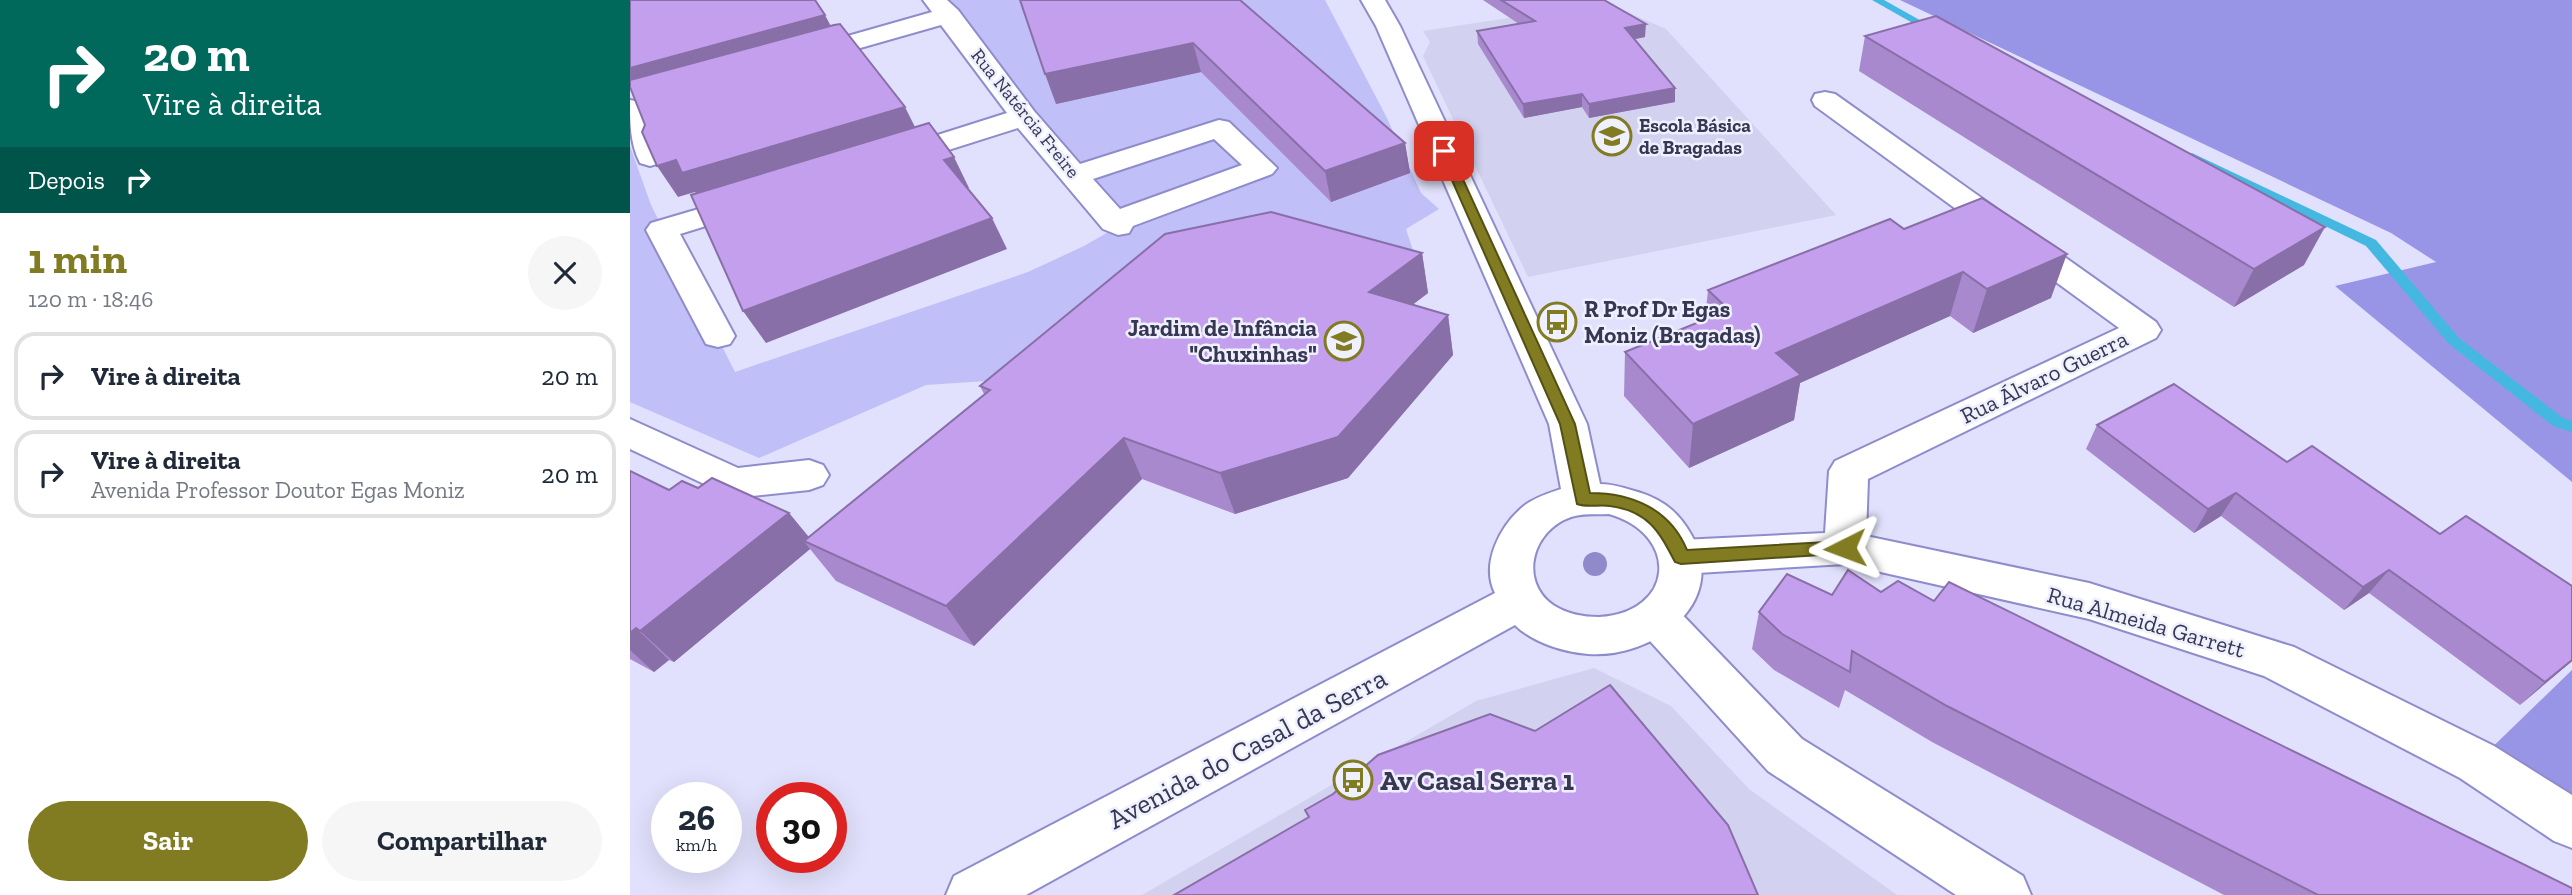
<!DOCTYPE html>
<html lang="pt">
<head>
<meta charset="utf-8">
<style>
	:root { --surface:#fff; --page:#f6f6f7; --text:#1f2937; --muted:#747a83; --line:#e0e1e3; --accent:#817b21 }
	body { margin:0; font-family:"Zilla Slab",serif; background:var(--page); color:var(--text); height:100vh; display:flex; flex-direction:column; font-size:26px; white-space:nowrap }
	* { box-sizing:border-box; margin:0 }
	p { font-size:23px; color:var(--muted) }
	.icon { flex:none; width:38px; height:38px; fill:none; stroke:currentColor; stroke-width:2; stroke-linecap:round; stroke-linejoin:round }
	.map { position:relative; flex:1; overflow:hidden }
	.sheet { display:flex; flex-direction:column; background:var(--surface); width:630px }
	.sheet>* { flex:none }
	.hud { background:#00695c; color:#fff; overflow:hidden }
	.speed { position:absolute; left:21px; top:782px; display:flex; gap:14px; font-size:35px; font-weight:700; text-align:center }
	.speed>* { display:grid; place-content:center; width:91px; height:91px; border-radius:50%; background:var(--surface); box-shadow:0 7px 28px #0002; line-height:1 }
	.speed small { font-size:18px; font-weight:400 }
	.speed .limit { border:10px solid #d22; background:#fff; color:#111 }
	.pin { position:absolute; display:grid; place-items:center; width:60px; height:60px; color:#fff; margin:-30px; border-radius:14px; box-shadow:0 4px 10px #0006 }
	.me { position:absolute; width:77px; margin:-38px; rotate:267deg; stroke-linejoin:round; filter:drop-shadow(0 0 5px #0008) }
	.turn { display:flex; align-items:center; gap:24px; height:147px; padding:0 28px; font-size:32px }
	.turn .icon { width:91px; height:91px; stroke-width:2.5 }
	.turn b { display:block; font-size:49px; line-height:60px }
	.then { display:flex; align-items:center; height:66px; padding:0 28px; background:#0003; gap:14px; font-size:26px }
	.round { display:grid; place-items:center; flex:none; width:74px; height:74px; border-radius:37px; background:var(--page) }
	.overview { display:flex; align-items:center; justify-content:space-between; height:119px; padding:0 28px }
	h1 { font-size:42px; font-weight:700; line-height:52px; color:var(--accent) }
	.cta { display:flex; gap:14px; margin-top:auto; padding:14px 28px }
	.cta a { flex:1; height:80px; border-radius:42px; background:var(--accent); color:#fff; font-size:28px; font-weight:700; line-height:80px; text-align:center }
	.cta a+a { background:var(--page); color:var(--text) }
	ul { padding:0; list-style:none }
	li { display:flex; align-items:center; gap:21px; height:88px; margin:0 14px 10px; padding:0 14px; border:4px solid var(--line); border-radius:21px }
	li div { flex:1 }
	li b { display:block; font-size:26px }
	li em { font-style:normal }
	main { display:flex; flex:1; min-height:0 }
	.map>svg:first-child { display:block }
</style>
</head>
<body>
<main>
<section class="sheet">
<div class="hud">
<div class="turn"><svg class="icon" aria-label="right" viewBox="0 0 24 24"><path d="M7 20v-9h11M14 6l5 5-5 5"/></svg><div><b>20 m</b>Vire à direita</div></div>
<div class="then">Depois<svg class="icon" aria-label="right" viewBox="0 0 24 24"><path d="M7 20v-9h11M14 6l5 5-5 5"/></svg></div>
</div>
<div class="overview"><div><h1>1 min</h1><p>120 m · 18:46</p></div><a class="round"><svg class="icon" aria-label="close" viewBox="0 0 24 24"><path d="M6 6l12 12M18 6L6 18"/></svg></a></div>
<ul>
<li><svg class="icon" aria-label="right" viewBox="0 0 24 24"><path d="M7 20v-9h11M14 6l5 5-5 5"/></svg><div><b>Vire à direita</b></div><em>20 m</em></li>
<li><svg class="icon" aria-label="right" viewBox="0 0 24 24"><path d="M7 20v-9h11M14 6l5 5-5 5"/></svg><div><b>Vire à direita</b><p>Avenida Professor Doutor Egas Moniz</p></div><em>20 m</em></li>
</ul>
<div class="cta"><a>Sair</a><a>Compartilhar</a></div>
</section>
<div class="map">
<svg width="1942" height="895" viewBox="0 0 1942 895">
	<rect width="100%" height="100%" fill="#e1e1fd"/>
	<!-- built -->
	<g fill="#d2d2f0">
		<path d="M976,3L1036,29L1206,215L898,277L793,56L800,42L793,31Z"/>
		<path d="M964,668L1041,706L1119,789L1267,895H512L846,701Z"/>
	</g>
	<!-- green -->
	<path fill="#c0bff7" d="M301,0H695L756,116L791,193L809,209L776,229L792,278L357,381L296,385L129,458L0,402V146L21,205L105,372L398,272L454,246L487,227Z"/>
	<!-- forest -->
	<g fill="#9995e6">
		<path d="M1270,0H1942V482L1705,286L1806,262L1761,233Z"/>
		<path d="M1942,670V824L1847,762Z"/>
	</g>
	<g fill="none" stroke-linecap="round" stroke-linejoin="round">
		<!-- stream -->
		<g fill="#44b8e1" fill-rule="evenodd">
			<path d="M1242,0H1254L1311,32L1302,34Z"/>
			<path d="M1562,153L1746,240L1829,338L1933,418L1942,421V432L1923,426L1819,344L1736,246L1558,159V155Z"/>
		</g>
		<defs>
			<g id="street">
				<path d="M293,0H317L328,10L404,111L450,164L589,120L599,122L647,168L642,174L503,226L499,233L488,235L473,229L388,128L274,164L264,167L254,164L250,158L254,152L377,113L311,25L174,64L165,61L161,56L165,51L302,12ZM584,139L612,165L490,209L463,179Z"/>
				<path d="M1195,92L1205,94L1526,322L1531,330L1526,338L1238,479L1236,536L1459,583L1664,647L1864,746L1942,795V848L1924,841L1830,778L1634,676L1459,619L1215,564L1051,574L1036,569L1030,557L1036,545L1051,540L1195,533L1199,471L1205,461L1489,328L1185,106L1182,100L1185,94Z"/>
				<path d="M0,100L10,102L14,108L34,157L30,163L20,166L10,163C0,144 0,122 0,100Z"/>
				<path d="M123,193L134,196L138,202L134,208L50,234L105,336L100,344L88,347L76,344L16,230L21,223Z"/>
				<path d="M0,419L108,468L179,460L193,465L199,475L193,485L179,490L104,498L0,449Z"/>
				<path d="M1026,599L1042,604L1172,739L1393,876L1401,895H1326L1138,771L1010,630L1004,617L1010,604Z"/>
			</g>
			<path id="secondary" d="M731,0H755L770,26L957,424L970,484C984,484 998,489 1011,493C1035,501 1050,514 1062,536C1099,605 1021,659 958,654C934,652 903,643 885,625L396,895H316L324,876L865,593C850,563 871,524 895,505C906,497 919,493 931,489L919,424L746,26ZM979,514C1051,535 1044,613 969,617C953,617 937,614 923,605C888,580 903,530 941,517C953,513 967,515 979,514Z"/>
		</defs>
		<!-- street casing -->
		<use href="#street" stroke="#8f8ccc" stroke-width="4"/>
		<!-- secondary casing -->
		<use href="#secondary" stroke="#8f8ccc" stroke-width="4"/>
		<!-- street -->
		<use href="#street" fill="#fff" fill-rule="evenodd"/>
		<!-- secondary -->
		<use href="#secondary" fill="#fff" fill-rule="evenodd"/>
	</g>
	<!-- trees -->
	<circle fill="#918aca" cx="965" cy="564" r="12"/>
	<!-- wall -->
	<g fill="#a989cd">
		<path d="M610,0L775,143L780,173L701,202L571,72L426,104Z"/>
		<path d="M853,0H974L1015,37L1005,39L1045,88V102L959,118L952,107L894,118L848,44L847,31L889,24Z"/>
		<path d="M1235,36L1674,265L1604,307L1229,71Z"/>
		<path d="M1274,229L1421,298L1343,333L1320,316L1170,383L1164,420L1059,468L994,396L995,352L1075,319L1078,290Z"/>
		<path d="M792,253L798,293L783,304L818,315L823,355L718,478L605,514L512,479L344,646L206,581L180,549L44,662L39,660L24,672L0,659V471L39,490L68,488L159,513L179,537L354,394L350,386Z"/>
		<path d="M1544,384L1942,661L1890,705L1739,593L1714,610L1591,516L1564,533L1456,449L1467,425Z"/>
		<path d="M1251,592L1304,601L1942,895H1594L1302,742L1215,690L1209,708L1144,670L1122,649L1129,612L1202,595Z"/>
	</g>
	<!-- shaded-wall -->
	<g fill="#896fa7">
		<path d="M195,15L206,36L0,84V68Z"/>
		<path d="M1016,24L1015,37L995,41V28Z"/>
		<path d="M563,43L571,72L426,104L415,74Z"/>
		<path d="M1045,88V102L959,118V104Z"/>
		<path d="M952,94V107L894,118L893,104Z"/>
		<path d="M275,107L290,137L73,204L65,192L48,197L27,166L46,160Z"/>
		<path d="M775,143L780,173L701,202L695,171Z"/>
		<path d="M324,157L339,188L329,191L314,160Z"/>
		<path d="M362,218L377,249L136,343L113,311Z"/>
		<path d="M1695,227L1674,265L1604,307L1624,269Z"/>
		<path d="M792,253L798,293L747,332L739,292Z"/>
		<path d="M1437,254L1421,298L1343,333L1357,289Z"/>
		<path d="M1333,272L1320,316L1170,383L1164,420L1059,468L1063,424L1146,353Z"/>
		<path d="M818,315L823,355L718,478L605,514L590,473Z"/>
		<path d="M494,438L512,479L344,646L316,606Z"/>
		<path d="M1606,493L1591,516L1564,533L1578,509Z"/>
		<path d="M159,513L185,545L174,541L180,549L44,662L10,631Z"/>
		<path d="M1759,570L1739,593L1714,610L1733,587Z"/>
		<path d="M6,628L39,660L24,672L0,650V633Z"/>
		<path d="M1942,660V661L1890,705L1915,682Z"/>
	</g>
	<!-- building -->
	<g fill="#c49fee" stroke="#896fa7" stroke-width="2">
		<path d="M0,0H185L195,15L0,68Z"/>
		<path d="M390,0H610L775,143L695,171L563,43L415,74Z"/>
		<path d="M871,0H974L1016,24L995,28L1045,88L959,104L952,94L893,104L847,31L905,21Z"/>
		<path d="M1306,16L1695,227L1624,269L1235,36Z"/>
		<path d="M210,24L275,107L52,173L46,160L27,166L12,132L15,125L0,87V80L204,25Z"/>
		<path d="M299,123L324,157L314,160L362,218L113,311L61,195Z"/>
		<path d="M1352,198L1437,254L1357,289L1333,272L1146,353L1171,375L1063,424L995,352L1099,310L1078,290L1260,219L1274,229Z"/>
		<path d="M641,212L792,253L739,292L818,315L708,437L590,473L494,438L316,606L174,541L360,390L350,386L535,234Z"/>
		<path d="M1544,384L1657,462L1682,446L1810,534L1836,516L1942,586V660L1915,682L1759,570L1733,587L1606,493L1578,509L1467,425Z"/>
		<path d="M0,471L39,490L52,481L68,488L82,478L159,513L10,631L6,628L0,633Z"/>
		<path d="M1218,570L1251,592L1268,581L1304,601L1319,582L1942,888V895H1688L1317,706L1222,651L1220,672L1152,634L1129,612L1157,574L1202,595Z"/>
		<path d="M980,685L1098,825L1128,895H544L679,817L675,810L703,794L748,755L860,714L905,731Z"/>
	</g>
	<!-- route -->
	<path fill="#817b21" stroke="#545015" stroke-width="2" d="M810,148L820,151L945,424L960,493C1002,493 1040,509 1057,550L1215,541L1221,543L1224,548L1221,553L1051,564L1045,562C1029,531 1018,511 980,506C969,504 958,508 947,504L930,424L809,151Z"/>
	<!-- icons -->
	<defs>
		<symbol id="school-ring" viewBox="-11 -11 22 22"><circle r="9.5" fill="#eff0fe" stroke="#817b21" stroke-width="1.5"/><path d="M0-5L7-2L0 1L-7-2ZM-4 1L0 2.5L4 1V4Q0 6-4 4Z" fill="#817b21"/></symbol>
		<symbol id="bus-ring" viewBox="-11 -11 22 22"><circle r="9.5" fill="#eff0fe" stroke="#817b21" stroke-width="1.5"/><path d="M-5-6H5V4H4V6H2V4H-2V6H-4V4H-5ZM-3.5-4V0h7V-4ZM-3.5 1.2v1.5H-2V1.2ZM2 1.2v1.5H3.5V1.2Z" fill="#817b21"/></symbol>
	</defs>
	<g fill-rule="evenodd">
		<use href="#school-ring" x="960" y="114" width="44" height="44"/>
		<use href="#bus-ring" x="905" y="300" width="44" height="44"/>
		<use href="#school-ring" x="692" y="319" width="44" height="44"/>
		<use href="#bus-ring" x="701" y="758" width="44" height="44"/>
	</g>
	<g text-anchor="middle" stroke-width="5" stroke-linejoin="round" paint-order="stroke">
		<!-- far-street labels -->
		<g font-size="19" fill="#383753" stroke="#eff0fe">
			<text transform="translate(396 113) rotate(51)" y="7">Rua Natércia Freire</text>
		</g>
		<!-- far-poi labels -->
		<g font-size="19" font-weight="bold" fill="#383753" stroke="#eff0fe" text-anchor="start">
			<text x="1009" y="132">Escola Básica<tspan x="1009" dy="22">de Bragadas</tspan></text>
		</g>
		<!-- poi labels -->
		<g font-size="23" font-weight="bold" fill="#383753" stroke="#eff0fe" text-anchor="start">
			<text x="954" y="317">R Prof Dr Egas<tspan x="954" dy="26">Moniz (Bragadas)</tspan></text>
			<text x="687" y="336" text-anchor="end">Jardim de Infância<tspan x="687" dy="26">"Chuxinhas"</tspan></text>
		</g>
		<!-- street labels -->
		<g font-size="23" fill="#383753" stroke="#eff0fe">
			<text transform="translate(1414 377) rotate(-26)" y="8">Rua Álvaro Guerra</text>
			<text transform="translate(1516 622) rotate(16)" y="8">Rua Almeida Garrett</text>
		</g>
		<!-- near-street labels -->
		<g font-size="28" fill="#383753" stroke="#eff0fe">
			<text transform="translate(617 748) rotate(-28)" y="10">Avenida do Casal da Serra</text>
		</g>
		<!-- near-poi labels -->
		<g font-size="28" font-weight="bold" fill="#383753" stroke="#eff0fe" text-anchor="start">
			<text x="750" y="790">Av Casal Serra 1</text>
		</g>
	</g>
</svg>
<div class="speed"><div>26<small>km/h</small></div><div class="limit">30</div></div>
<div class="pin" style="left:814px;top:151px;background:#d93025"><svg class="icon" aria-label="arrive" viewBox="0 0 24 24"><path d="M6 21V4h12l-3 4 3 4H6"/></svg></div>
<svg class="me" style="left:1215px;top:548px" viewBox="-20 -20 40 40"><path d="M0-17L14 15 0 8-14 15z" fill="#817b21" stroke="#fff" stroke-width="4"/></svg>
</div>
</main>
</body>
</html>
